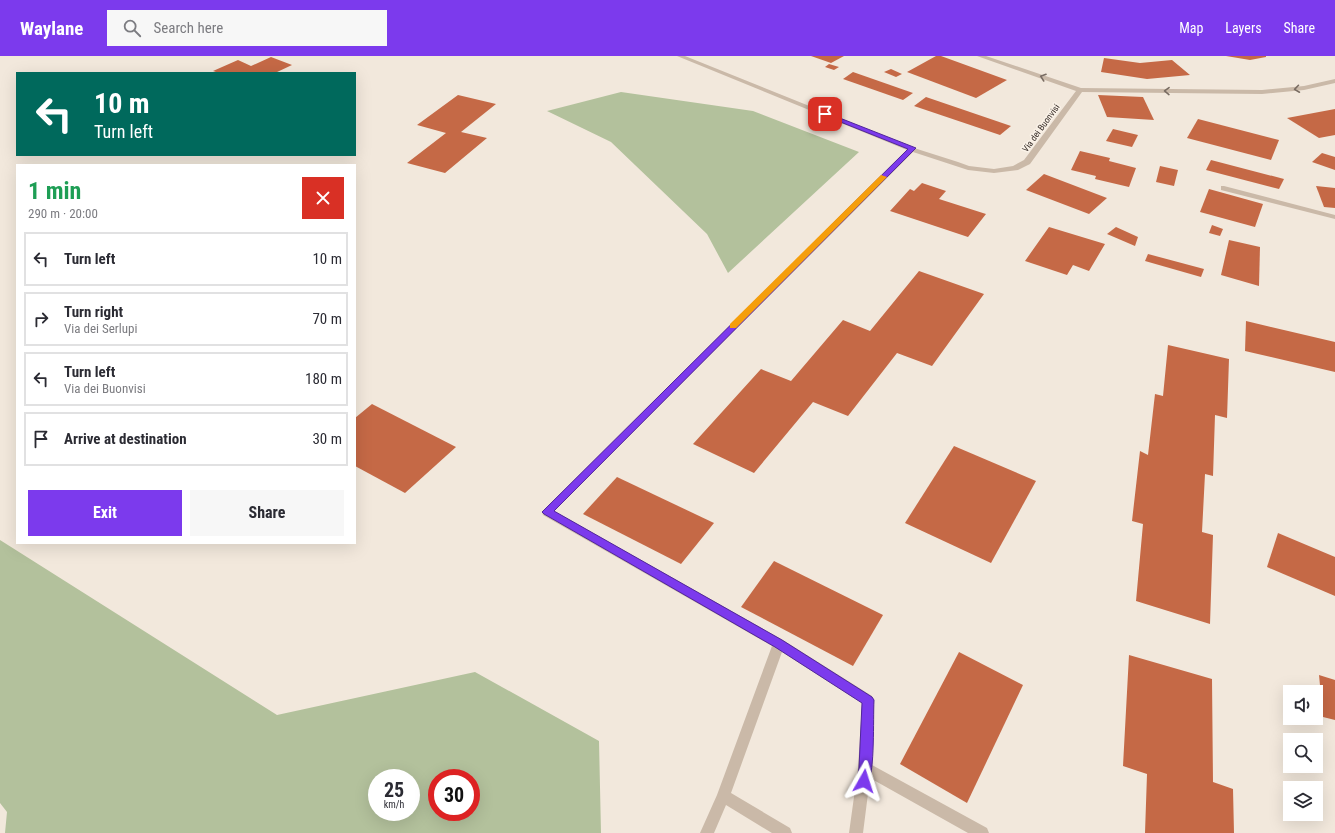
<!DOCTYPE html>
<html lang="en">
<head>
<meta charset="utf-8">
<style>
	:root { --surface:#fff; --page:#f7f7f7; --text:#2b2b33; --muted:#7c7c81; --line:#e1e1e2; --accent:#7c3aed }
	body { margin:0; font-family:"Roboto Condensed",sans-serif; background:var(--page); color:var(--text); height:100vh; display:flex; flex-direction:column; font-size:15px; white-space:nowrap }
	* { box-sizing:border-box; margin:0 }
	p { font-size:13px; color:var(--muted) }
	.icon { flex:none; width:22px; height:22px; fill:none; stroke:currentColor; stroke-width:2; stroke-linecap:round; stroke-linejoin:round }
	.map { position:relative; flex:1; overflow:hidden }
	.drawer { position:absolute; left:16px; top:108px; width:340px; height:380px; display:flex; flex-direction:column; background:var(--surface); border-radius:0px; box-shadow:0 4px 16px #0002 }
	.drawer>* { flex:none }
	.hud { position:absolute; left:16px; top:16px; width:340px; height:84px; border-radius:0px; box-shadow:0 4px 16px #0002; background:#00695c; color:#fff; overflow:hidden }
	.controls { position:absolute; left:1283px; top:629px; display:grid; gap:8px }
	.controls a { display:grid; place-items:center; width:40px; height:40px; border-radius:0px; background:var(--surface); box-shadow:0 4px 16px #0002; font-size:20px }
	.speed { position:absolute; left:368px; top:713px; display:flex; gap:8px; font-size:20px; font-weight:700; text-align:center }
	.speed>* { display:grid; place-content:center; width:52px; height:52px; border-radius:50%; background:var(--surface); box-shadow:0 4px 16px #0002; line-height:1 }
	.speed small { font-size:10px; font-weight:400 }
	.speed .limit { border:6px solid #d22; background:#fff; color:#111 }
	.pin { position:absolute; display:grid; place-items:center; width:34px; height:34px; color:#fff; margin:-17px; border-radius:8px; box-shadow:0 2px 6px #0006 }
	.me { position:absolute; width:44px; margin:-22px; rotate:6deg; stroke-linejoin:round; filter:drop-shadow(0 0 3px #0008) }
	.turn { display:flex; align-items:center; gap:14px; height:84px; padding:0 12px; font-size:18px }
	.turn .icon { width:52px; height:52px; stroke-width:2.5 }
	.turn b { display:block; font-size:28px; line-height:34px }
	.round { display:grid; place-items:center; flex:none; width:42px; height:42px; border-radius:0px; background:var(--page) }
	.overview { display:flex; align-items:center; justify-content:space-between; height:68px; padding:0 12px }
	h1 { font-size:24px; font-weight:700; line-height:30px; color:#1e9e55 }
	.action { display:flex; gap:8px; margin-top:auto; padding:8px 12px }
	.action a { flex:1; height:46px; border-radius:0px; background:var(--accent); color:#fff; font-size:16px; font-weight:700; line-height:46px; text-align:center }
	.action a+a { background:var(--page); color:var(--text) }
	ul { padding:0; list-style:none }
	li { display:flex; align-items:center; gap:12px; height:54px; margin:0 8px 6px; padding:0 4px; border:2px solid var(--line); border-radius:0px }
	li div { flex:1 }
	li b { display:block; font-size:15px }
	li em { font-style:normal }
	header { display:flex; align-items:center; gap:24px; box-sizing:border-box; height:56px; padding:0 20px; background:var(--accent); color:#fff }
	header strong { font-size:19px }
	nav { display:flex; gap:22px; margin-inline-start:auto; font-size:14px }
	.search { width:280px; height:36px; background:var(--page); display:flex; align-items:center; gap:10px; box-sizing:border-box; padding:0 14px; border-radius:0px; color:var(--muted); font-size:15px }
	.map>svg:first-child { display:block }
</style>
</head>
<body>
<header>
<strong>Waylane</strong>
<div class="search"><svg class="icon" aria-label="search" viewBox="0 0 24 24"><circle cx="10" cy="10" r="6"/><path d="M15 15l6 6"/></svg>Search here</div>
<nav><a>Map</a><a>Layers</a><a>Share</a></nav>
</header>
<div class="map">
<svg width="1335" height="777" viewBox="0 0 1335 777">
	<rect width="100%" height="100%" fill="#f2e8dc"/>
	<!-- green -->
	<g fill="#b3c19c" fill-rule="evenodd">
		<path d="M621,36L753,55L859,96L728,217L707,178L611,86L547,55Z"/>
		<path d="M0,484L277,659L475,616L599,685L601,777H5L7,756L0,747ZM377,722H411V756H377ZM437,722H471V756H437Z"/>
	</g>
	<!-- building -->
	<g fill="#c56946">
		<path d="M811,0H844L831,7Z"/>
		<path d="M936,0H941L1007,24L976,42L907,16Z"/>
		<path d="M1226,0H1266V1L1250,4Z"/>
		<path d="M271,1L292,9L275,17H219L213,15L238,4L251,10Z"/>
		<path d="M1104,2L1140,7L1172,4L1190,19L1147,23L1101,16Z"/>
		<path d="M829,8L839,11L834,14L825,11Z"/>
		<path d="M891,13L902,18L896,21L884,16Z"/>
		<path d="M853,16L913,37L903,44L843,23Z"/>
		<path d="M458,39L496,48L461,76L487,82L445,117L407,107L446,77L417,69Z"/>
		<path d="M1098,39L1143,41L1154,64L1107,61Z"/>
		<path d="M926,41L1011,70L1000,79L914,50Z"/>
		<path d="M1335,53V79L1319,82L1287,62Z"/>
		<path d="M1198,63L1279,84L1271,104L1187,82Z"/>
		<path d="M1113,73L1138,79L1132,91L1106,85Z"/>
		<path d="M1080,95L1110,102L1109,105L1136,112L1129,131L1095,123L1096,120L1071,114Z"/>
		<path d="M1322,97L1335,101V114L1312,106Z"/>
		<path d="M1211,104L1284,123L1279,133L1206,114Z"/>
		<path d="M1160,110L1178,114L1174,130L1156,126Z"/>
		<path d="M1044,118L1107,142L1089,158L1026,134Z"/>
		<path d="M922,127L946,135L939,143L986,158L968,181L890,155L910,133L914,135Z"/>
		<path d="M1316,130L1335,132V152L1324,151Z"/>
		<path d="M1209,133L1263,148L1255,171L1200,156Z"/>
		<path d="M1212,169L1223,173L1220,180L1209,177Z"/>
		<path d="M1049,171L1105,188L1089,215L1073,209L1067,219L1025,205Z"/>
		<path d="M1116,171L1138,181L1135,190L1107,178Z"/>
		<path d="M1229,184L1260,191L1259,230L1221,219Z"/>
		<path d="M1148,198L1204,213L1201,221L1145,205Z"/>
		<path d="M919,215L984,238L932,310L897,297L848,360L813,346L754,417L693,388L761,313L791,325L843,264L870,275Z"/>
		<path d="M1246,265L1335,286V316L1245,295Z"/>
		<path d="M1168,289L1229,303L1227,362L1215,359L1213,420L1205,418L1202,476L1213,479L1210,568L1136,545L1143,468L1132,465L1140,395L1148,399L1155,338L1163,340Z"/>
		<path d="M372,348L456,391L405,437L355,410V362Z"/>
		<path d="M954,390L1036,425L991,507L905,467Z"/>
		<path d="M617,421L714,467L681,508L583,458Z"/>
		<path d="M1278,477L1335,501V540L1267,511Z"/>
		<path d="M774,505L883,559L853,610L741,551Z"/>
		<path d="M959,596L1023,629L967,747L900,708Z"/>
		<path d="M1129,599L1212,623L1213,726L1233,733L1234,777H1145L1147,718L1123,710Z"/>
		<path d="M1319,619L1335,624V664L1323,661Z"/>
	</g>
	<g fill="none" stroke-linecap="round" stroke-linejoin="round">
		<!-- minor -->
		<g fill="#cab9a8" fill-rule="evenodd">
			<path d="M677,0H685L914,92L958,106L969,110L994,113L1013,110L1024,104L1076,35L977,0H986L1081,32L1262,34L1304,30L1335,23V27L1304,34L1262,38L1082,36L1030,108L1018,114L994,117L968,114L913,96L554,455L783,584L872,640L874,644L872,709L987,772L989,777H968L870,722L863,777H849L858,712L862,647L782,596L731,737L790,772L792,777H772L726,749L714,777H700L717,739L772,590L543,459L542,456L907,94Z"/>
			<path d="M1221,130H1224L1335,159V163L1221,134Z"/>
		</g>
	</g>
	<!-- one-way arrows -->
	<defs><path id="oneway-chevron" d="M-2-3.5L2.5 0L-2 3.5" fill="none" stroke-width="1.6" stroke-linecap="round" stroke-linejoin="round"/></defs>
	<g stroke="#796c62">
		<use href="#oneway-chevron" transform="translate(1043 21) rotate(-161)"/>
		<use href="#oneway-chevron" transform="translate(1297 33) rotate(172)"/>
		<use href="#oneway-chevron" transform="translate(1167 35) rotate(-179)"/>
	</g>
	<!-- route -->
	<path fill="#7c3aed" stroke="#51269a" d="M823,57H827L916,92L554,455L782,584L872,641L874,644C873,665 875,712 868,729L864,731L859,729L857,725L859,712L862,647L775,591L544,458L542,456L908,93L823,59Z"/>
	<!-- slow -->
	<path fill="#f59e0b" d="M881,119L887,121L736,272H730V268Z"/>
	<g text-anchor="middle" stroke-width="3" stroke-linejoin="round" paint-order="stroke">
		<!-- far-street labels -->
		<g font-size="9" fill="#372d28" stroke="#faf2e8">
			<text transform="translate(1041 72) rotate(-54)" y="3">Via dei Buonvisi</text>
		</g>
	</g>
</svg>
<div class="controls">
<a><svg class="icon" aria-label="sound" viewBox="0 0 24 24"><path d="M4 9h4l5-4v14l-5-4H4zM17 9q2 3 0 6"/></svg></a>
<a><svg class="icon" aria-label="search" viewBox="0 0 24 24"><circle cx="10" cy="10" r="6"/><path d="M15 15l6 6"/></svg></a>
<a><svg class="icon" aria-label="layers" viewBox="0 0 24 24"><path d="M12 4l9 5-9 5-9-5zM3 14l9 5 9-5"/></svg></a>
</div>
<div class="speed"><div>25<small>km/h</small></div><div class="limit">30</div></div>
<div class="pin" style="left:825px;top:58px;background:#d93025"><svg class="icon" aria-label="arrive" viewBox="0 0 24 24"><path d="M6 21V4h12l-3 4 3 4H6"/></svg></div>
<svg class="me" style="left:864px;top:725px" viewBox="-20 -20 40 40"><path d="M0-17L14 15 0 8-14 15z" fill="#7c3aed" stroke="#fff" stroke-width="4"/></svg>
<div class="hud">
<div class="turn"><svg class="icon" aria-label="left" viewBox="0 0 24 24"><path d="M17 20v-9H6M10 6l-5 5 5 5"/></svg><div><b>10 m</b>Turn left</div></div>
</div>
<section class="drawer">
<div class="overview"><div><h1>1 min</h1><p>290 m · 20:00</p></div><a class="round" style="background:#d93025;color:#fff"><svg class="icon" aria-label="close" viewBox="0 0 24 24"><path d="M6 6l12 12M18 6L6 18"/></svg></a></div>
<ul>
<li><svg class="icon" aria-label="left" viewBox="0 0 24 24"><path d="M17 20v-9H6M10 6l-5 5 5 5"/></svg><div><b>Turn left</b></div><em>10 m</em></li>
<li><svg class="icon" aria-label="right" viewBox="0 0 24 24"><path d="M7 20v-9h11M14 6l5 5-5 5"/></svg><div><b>Turn right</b><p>Via dei Serlupi</p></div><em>70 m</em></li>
<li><svg class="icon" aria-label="left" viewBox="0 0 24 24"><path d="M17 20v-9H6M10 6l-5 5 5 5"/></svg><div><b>Turn left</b><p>Via dei Buonvisi</p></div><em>180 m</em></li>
<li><svg class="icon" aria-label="arrive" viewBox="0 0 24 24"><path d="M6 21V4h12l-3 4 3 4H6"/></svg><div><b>Arrive at destination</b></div><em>30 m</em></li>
</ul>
<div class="action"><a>Exit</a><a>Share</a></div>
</section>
</div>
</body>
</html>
